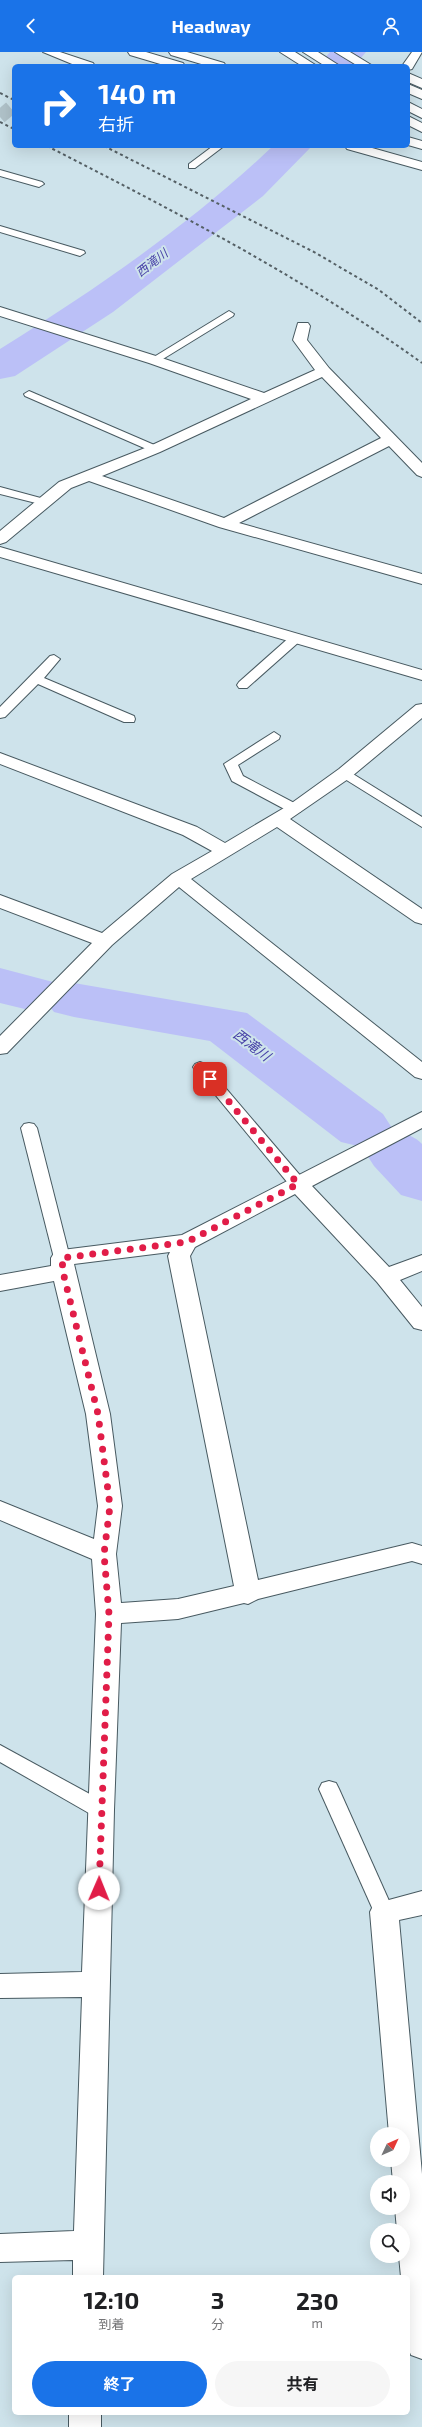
<!DOCTYPE html>
<html lang="ja">
<head>
<meta charset="utf-8">
<style>
	:root { --surface:#fff; --page:#f6f6f6; --text:#202124; --muted:#757577; --accent:#1a73e8 }
	body { margin:0; font-family:"Exo 2","Noto Sans JP",sans-serif; background:var(--page); color:var(--text); height:100vh; display:flex; flex-direction:column; font-size:15px; white-space:nowrap }
	* { box-sizing:border-box; margin:0 }
	p { font-size:13px; color:var(--muted) }
	.icon { flex:none; width:22px; height:22px; fill:none; stroke:currentColor; stroke-width:2; stroke-linecap:round; stroke-linejoin:round }
	.map { position:relative; flex:1; overflow:hidden }
	.details { position:absolute; left:12px; top:2223px; width:398px; height:140px; display:flex; flex-direction:column; background:var(--surface); border-radius:6px; box-shadow:0 4px 16px #0002 }
	.details>* { flex:none }
	.banner { position:absolute; left:12px; top:12px; width:398px; height:84px; border-radius:6px; box-shadow:0 4px 16px #0002; background:#1a73e8; color:#fff; overflow:hidden }
	.needle { width:26px; rotate:46deg }
	.controls { position:absolute; left:370px; top:2075px; display:grid; gap:8px }
	.controls a { display:grid; place-items:center; width:40px; height:40px; border-radius:50%; background:var(--surface); box-shadow:0 4px 16px #0002; font-size:20px }
	.pin { position:absolute; display:grid; place-items:center; width:34px; height:34px; color:#fff; margin:-17px; border-radius:8px; box-shadow:0 2px 6px #0006 }
	.me { position:absolute; width:44px; margin:-22px; rotate:1deg; stroke-linejoin:round; filter:drop-shadow(0 0 3px #0008) }
	.turn { display:flex; align-items:center; gap:14px; height:84px; padding:0 20px; font-size:18px }
	.turn .icon { width:52px; height:52px; stroke-width:2.5 }
	.turn b { display:block; font-size:28px; line-height:34px }
	.eta { display:flex; justify-content:space-evenly; align-items:center; height:68px; text-align:center }
	.eta b { font-size:24px; font-weight:700; line-height:28px }
	.primary-button { display:flex; gap:8px; margin-top:auto; padding:8px 20px }
	.primary-button a { flex:1; height:46px; border-radius:24px; background:var(--accent); color:#fff; font-size:16px; font-weight:700; line-height:46px; text-align:center }
	.primary-button a+a { background:var(--page); color:var(--text) }
	header { display:flex; justify-content:space-between; align-items:center; height:52px; padding:0 20px; background:var(--accent); color:#fff; font-size:18px; font-weight:700 }
	.map>svg:first-child { display:block }
</style>
</head>
<body>
<header><svg class="icon" aria-label="back" viewBox="0 0 24 24"><path d="M15 5l-7 7 7 7"/></svg>Headway<svg class="icon" aria-label="person" viewBox="0 0 24 24"><circle cx="12" cy="8" r="4"/><path d="M4 21q1-7 8-7t8 7"/></svg></header>
<div class="map">
<svg width="422" height="2375" viewBox="0 0 422 2375">
	<rect width="100%" height="100%" fill="#cee3eb"/>
	<g fill="none" stroke-linecap="round" stroke-linejoin="round">
		<!-- river -->
		<g fill="#bbc0f7" fill-rule="evenodd">
			<path d="M330,0H366L354,14H318Z"/>
			<path d="M273,94H312L263,144L113,260L15,324L0,327V297C96,237 191,172 273,94Z"/>
			<path d="M0,916L53,930L56,935L74,931L247,961L383,1062L392,1076L388,1082C399,1079 414,1083 422,1092V1149L401,1143L374,1114L365,1100L369,1093L362,1095L341,1090L210,989L74,965L54,960L50,955L33,959L0,951Z"/>
		</g>
		<!-- street-tunnel -->
		<path stroke="#b0c2c9" stroke-width="14" stroke-dasharray="14 6" stroke-linecap="butt" d="M0,65L14,53"/>
		<defs>
			<g id="lane">
				<path d="M213,94H224L195,116H189V112Z"/>
				<path d="M0,118L42,130L44,132L39,135L0,124Z"/>
				<path d="M0,174L84,199L85,201L80,204L0,180Z"/>
				<path d="M229,259L234,262L233,264L158,310H150L149,308Z"/>
				<path d="M29,339L159,395L161,397L155,400L151,399L25,344L24,342Z"/>
				<path d="M0,435L48,448L50,450L44,453L0,442Z"/>
				<path d="M296,582L300,583L302,586L300,589L247,636H239L237,633L239,630L292,583Z"/>
				<path d="M54,603L60,607L44,626L134,664L135,667L134,670H124L38,632L5,665L0,666V655L50,604Z"/>
				<path d="M274,680L280,684L279,687L238,713L243,724L300,754L302,757L300,760H290L232,729L224,712Z"/>
				<path d="M345,717L422,765V775L340,724L338,721L340,718Z"/>
				<path d="M200,1010L205,1012L304,1128L306,1132L304,1136H292L195,1018L193,1015L195,1012Z"/>
				<path d="M29,1071L34,1072L37,1076L70,1206L68,1210H56L54,1206L21,1076L24,1072Z"/>
				<path d="M0,1693L108,1752L111,1758L108,1764L101,1766L94,1764L0,1710Z"/>
				<path d="M329,1729L336,1731L339,1737L394,1860L391,1866L384,1869L377,1866L374,1860L319,1737L322,1731Z"/>
			</g>
			<g id="street">
				<path d="M43,0H60L93,11L95,14H77Z"/>
				<path d="M169,0H187L224,11L226,14H208L171,3Z"/>
				<path d="M280,0H295L317,14H302Z"/>
				<path d="M412,0H422L412,17L408,18V14H402Z"/>
				<path d="M408,21L422,27V36L408,30Z"/>
				<path d="M408,64L422,71V80L408,73Z"/>
				<path d="M345,94H365L422,110V118L347,97Z"/>
				<path d="M0,255L159,305L264,341L315,318L293,288L298,271H308L310,274L307,288L329,316L422,411V425L417,423L389,394L239,471L422,522V532L219,475L89,429L71,436L6,490L0,492V479L59,430L150,394L251,347L149,311L0,264ZM322,325L381,386L224,466L102,424L160,400Z"/>
				<path d="M0,495L422,618V628L0,505Z"/>
				<path d="M422,652V666L351,725L290,767L422,857V872L415,870L277,775L191,827L422,1010V1027L415,1025L179,835L112,893L7,1001L0,1002V984L92,891L0,856V843L102,881L172,822L212,799L183,783L0,712V701L197,775L225,791L289,753L339,717L416,653Z"/>
				<path d="M422,1060V1076L312,1134L389,1215L422,1203V1219L400,1228L422,1255V1278L414,1276L377,1230L295,1142L195,1195L190,1204L258,1528L412,1491L422,1494V1512L412,1509L258,1547L248,1552L244,1551L178,1567L121,1571L114,1758L103,2225H73V2208L0,2210V2182L74,2179L82,1945L0,1946V1922L82,1920L96,1562L92,1507L0,1468V1449L94,1487L98,1454L86,1362L54,1229L0,1239V1223L51,1214V1206L54,1201L62,1198L182,1183ZM170,1200L168,1204L234,1534L178,1547L121,1551L116,1502L122,1454L110,1362L74,1212Z"/>
				<path d="M422,1839V1863L399,1868L422,2122V2307L411,2303L408,2296V2225H401L399,2204H403V2178H397L395,2156H403V2130H393L391,2108H403V2082H389L370,1860L374,1852Z"/>
				<rect x="69" y="2361" width="32" height="14"/>
			</g>
			<g id="secondary">
				<path d="M128,0H146L183,11L185,14H167L130,3Z"/>
				<path d="M408,85L422,89V97L408,93Z"/>
			</g>
			<g id="highway">
				<path d="M303,0H318L340,14H325Z"/>
				<path d="M335,0H350L373,14H358Z"/>
				<path d="M408,32L422,38V47L408,41Z"/>
				<path d="M408,50L422,57V66L408,59Z"/>
			</g>
		</defs>
		<!-- lane casing -->
		<use href="#lane" stroke="#485a61" stroke-width="2"/>
		<!-- street casing -->
		<use href="#street" stroke="#485a61" stroke-width="2"/>
		<!-- secondary casing -->
		<use href="#secondary" stroke="#485a61" stroke-width="2"/>
		<!-- highway casing -->
		<use href="#highway" stroke="#485a61" stroke-width="2"/>
		<!-- lane -->
		<use href="#lane" fill="#fff" fill-rule="evenodd"/>
		<!-- street -->
		<use href="#street" fill="#fff" fill-rule="evenodd"/>
		<!-- secondary -->
		<use href="#secondary" fill="#fff" fill-rule="evenodd"/>
		<!-- highway -->
		<use href="#highway" fill="#fff" fill-rule="evenodd"/>
		<!-- rail -->
		<g stroke="#556065" stroke-width="2" stroke-dasharray="3 3" stroke-linecap="butt">
			<path d="M0,41L14,48"/>
			<path d="M0,70L14,77"/>
			<path d="M47,94C176,160 304,226 422,311"/>
			<path d="M104,94L314,200L379,238L422,271"/>
		</g>
	</g>
	<g fill="none" stroke-linecap="round" stroke-linejoin="round">
		<!-- route -->
		<path stroke="#e11d48" stroke-width="7" stroke-dasharray="0 12.6" d="M99,1837L109,1562L104,1502L110,1454L98,1362L63,1220L62,1206L187,1190L298,1132L210,1027"/>
	</g>
	<g text-anchor="middle" stroke-width="4" stroke-linejoin="round" paint-order="stroke">
		<!-- far-water labels -->
		<g font-size="12" font-style="italic" fill="#4842a8" stroke="#cee3eb">
			<text transform="translate(152 211) rotate(-38)" y="4">西滝川</text>
		</g>
		<!-- water labels -->
		<g font-size="14" font-style="italic" fill="#4842a8" stroke="#cee3eb">
			<text transform="translate(252 993) rotate(37)" y="5">西滝川</text>
		</g>
	</g>
</svg>
<div class="controls">
<a><svg class="needle" viewBox="-14 -14 28 28"><path d="M0-13l5 13h-10z" fill="#e53935"/><path d="M0 13l5-13h-10z" fill="#757577"/></svg></a>
<a><svg class="icon" aria-label="sound" viewBox="0 0 24 24"><path d="M4 9h4l5-4v14l-5-4H4zM17 9q2 3 0 6"/></svg></a>
<a><svg class="icon" aria-label="search" viewBox="0 0 24 24"><circle cx="10" cy="10" r="6"/><path d="M15 15l6 6"/></svg></a>
</div>
<div class="pin" style="left:210px;top:1027px;background:#d93025"><svg class="icon" aria-label="arrive" viewBox="0 0 24 24"><path d="M6 21V4h12l-3 4 3 4H6"/></svg></div>
<svg class="me" style="left:99px;top:1837px" viewBox="-20 -20 40 40"><circle r="19" fill="#fff"/><path d="M0-13L10 11 0 6-10 11z" fill="#e11d48"/></svg>
<div class="banner">
<div class="turn"><svg class="icon" aria-label="right" viewBox="0 0 24 24"><path d="M7 20v-9h11M14 6l5 5-5 5"/></svg><div><b>140 m</b>右折</div></div>
</div>
<section class="details">
<div class="eta">
<div><b>12:10</b><p>到着</p></div>
<div><b>3</b><p>分</p></div>
<div><b>230</b><p>m</p></div>
</div>
<div class="primary-button"><a>終了</a><a>共有</a></div>
</section>
</div>
</body>
</html>
